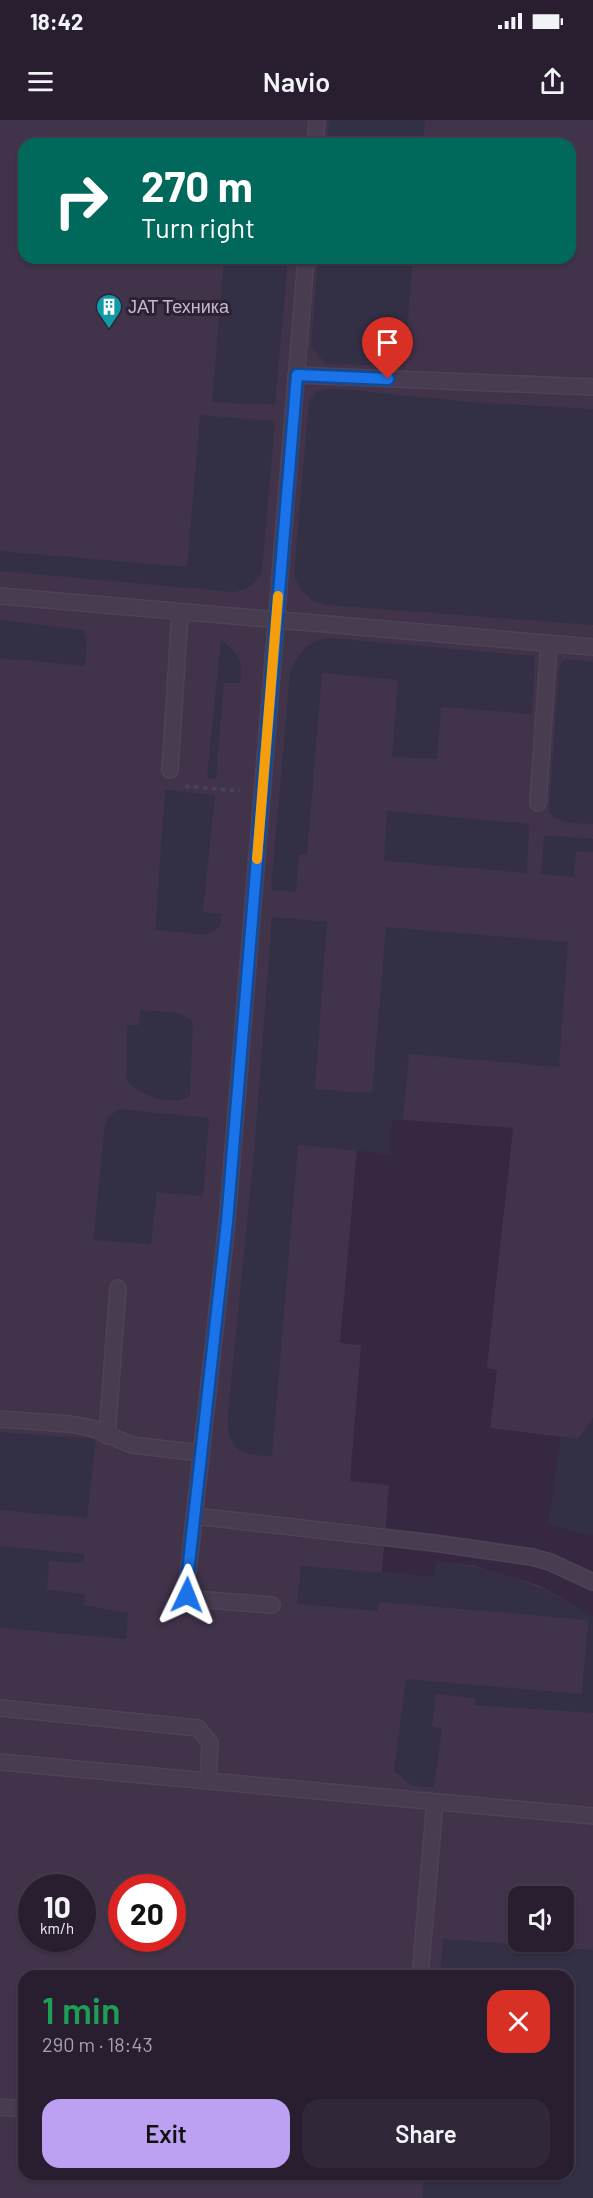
<!DOCTYPE html>
<html lang="en">
<head>
<meta charset="utf-8">
<style>
	:root { --surface:#281e30; --page:#302738; --text:#f1f3f6; --muted:#a5a2ab; --line:#443c4c; --accent:#bca0f2 }
	body { margin:0; font-family:Barlow,sans-serif; background:var(--page); color:var(--text); height:100vh; display:flex; flex-direction:column; font-size:22px; white-space:nowrap }
	* { box-sizing:border-box; margin:0 }
	p { font-size:20px; color:var(--muted) }
	.icon { flex:none; width:33px; height:33px; fill:none; stroke:currentColor; stroke-width:2; stroke-linecap:round; stroke-linejoin:round }
	.map { position:relative; flex:1; overflow:hidden }
	.sheet { position:absolute; left:18px; top:1850px; width:556px; height:210px; display:flex; flex-direction:column; background:var(--surface); border-radius:18px; box-shadow:0 2px 4px #0004,0 0 0 2px var(--line) }
	.sheet>* { flex:none }
	.guide { position:absolute; left:18px; top:18px; width:558px; height:126px; border-radius:18px; box-shadow:0 2px 4px #0004,0 0 0 2px var(--line); background:#00695c; color:#fff; overflow:hidden }
	.tools { position:absolute; left:508px; top:1766px; display:grid; gap:12px }
	.tools a { display:grid; place-items:center; width:66px; height:66px; border-radius:12px; background:var(--surface); box-shadow:0 2px 4px #0004,0 0 0 2px var(--line); font-size:30px }
	.speed { position:absolute; left:18px; top:1754px; display:flex; gap:12px; font-size:30px; font-weight:700; text-align:center }
	.speed>* { display:grid; place-content:center; width:78px; height:78px; border-radius:50%; background:var(--surface); box-shadow:0 2px 4px #0004,0 0 0 2px var(--line); line-height:1 }
	.speed small { font-size:15px; font-weight:400 }
	.speed .limit { border:9px solid #d22; background:#fff; color:#111 }
	.pin { position:absolute; display:grid; place-items:center; width:51px; height:51px; color:#fff; margin:-62px -26px; border-radius:50% 50% 50% 0; rotate:-45deg; box-shadow:0 0 6px #0007 }
	.pin .icon { rotate:45deg }
	.me { position:absolute; width:66px; margin:-33px; rotate:2deg; stroke-linejoin:round; filter:drop-shadow(0 0 4px #0008) }
	.turn { display:flex; align-items:center; gap:21px; height:126px; padding:0 24px; font-size:27px }
	.turn .icon { width:78px; height:78px; stroke-width:2.5 }
	.turn b { display:block; font-size:42px; line-height:51px }
	.round { display:grid; place-items:center; flex:none; width:63px; height:63px; border-radius:18px; background:var(--page) }
	.headline { display:flex; align-items:center; justify-content:space-between; height:102px; padding:0 24px }
	h1 { font-size:36px; font-weight:600; line-height:45px; color:#1e9e55 }
	.cta { display:flex; gap:12px; margin-top:auto; padding:12px 24px }
	.cta a { flex:1; height:69px; border-radius:18px; background:var(--accent); color:#111; font-size:24px; font-weight:600; line-height:69px; text-align:center }
	.cta a+a { background:var(--page); color:var(--text) }
	.status { display:flex; justify-content:space-between; align-items:center; height:42px; padding:0 30px; background:var(--surface); direction:ltr }
	.status svg { height:16px; fill:currentColor }
	header { display:flex; justify-content:space-between; align-items:center; height:78px; padding:0 24px; background:var(--surface); font-size:27px; font-weight:600 }
	.map>svg:first-child { display:block }
</style>
</head>
<body>
<div class="status"><b>18:42</b><svg viewBox="0 0 49 12"><path d="M0 12V9h3v3zM5 12V6h3v6zM10 12V3h3v9zM15 12V0h3v12zM26 1h20v11H26zM47 4h2v5h-2z"/></svg></div>
<header><svg class="icon" aria-label="menu" viewBox="0 0 24 24"><path d="M4 6h16M4 12h16M4 18h16"/></svg>Navio<svg class="icon" aria-label="share" viewBox="0 0 24 24"><path d="M12 15V3M7 8l5-5 5 5M5 13v7h14v-7"/></svg></header>
<div class="map">
<svg width="593" height="2078" viewBox="0 0 593 2078">
	<rect width="100%" height="100%" fill="#362840"/>
	<!-- airport -->
	<path fill="#41334a" fill-rule="evenodd" d="M0,0H593V1298L578,1319L490,1308L497,1250L487,1248L513,1008L392,999L390,1034L357,1030L340,1223L361,1225L350,1361L389,1365L382,1452L434,1457L436,1442L472,1445L538,1465L593,1496V2078H0ZM24,24H570V138H24ZM32,1767H82V1818H32ZM122,1767H172V1818H122ZM519,1776H564V1821H519ZM24,1856H568V2054H24Z"/>
	<!-- green -->
	<g fill="#333046">
		<path d="M329,0H425L423,24H327Z"/>
		<path d="M224,138H288L275,285L212,282Z"/>
		<path d="M318,138H413L404,246L326,244L311,227Z"/>
		<path d="M331,268L470,282L593,289V505L325,485C307,480 301,472 294,455L309,280L317,272Z"/>
		<path d="M200,295L275,301L262,452C255,464 247,470 233,472L0,451V431L187,447Z"/>
		<path d="M0,500L83,510L87,521L85,546L0,538Z"/>
		<path d="M329,518L535,536L532,594L441,587L437,639L392,637L398,560L322,553L307,735L299,734L296,772L271,770L290,552C299,533 307,521 329,518Z"/>
		<path d="M221,520C238,533 244,541 240,563H224L216,659L207,658Z"/>
		<path d="M568,539L593,542V704C578,703 557,706 549,691L559,548L562,542Z"/>
		<path d="M165,670L215,675L203,792L222,794L220,807L206,815L155,810Z"/>
		<path d="M387,691L529,704L527,753L384,741Z"/>
		<path d="M544,715L593,719V732L576,731L574,757L541,754Z"/>
		<path d="M272,797L327,802L315,969L372,973L386,807L568,822L559,947L409,934L403,999H392L390,1034L298,1025L272,1336C244,1335 232,1335 227,1304L254,1033Z"/>
		<path d="M140,890C156,892 182,889 193,902L190,975C171,989 140,975 126,960L127,905H139Z"/>
		<path d="M120,989L209,998L203,1076L157,1072L151,1124L93,1120L105,1005L109,996Z"/>
		<path d="M593,1298V1414L586,1415L548,1404L561,1317L578,1319Z"/>
		<path d="M0,1312L96,1319L87,1398L0,1390Z"/>
		<path d="M0,1426L84,1434L83,1443L49,1441L47,1470L85,1474L84,1485L128,1493L126,1519L0,1508Z"/>
		<path d="M436,1442C497,1447 541,1465 593,1496V1593L475,1585V1578L436,1574L432,1606L442,1609L434,1667L413,1666L394,1651L406,1559L582,1574L588,1500L379,1482L378,1491L297,1484L301,1446L434,1457Z"/>
		<path d="M443,1819L593,1830V2078H422L424,2054H568V1856L440,1855Z"/>
	</g>
	<g fill="none" stroke-linecap="round" stroke-linejoin="round">
		<defs>
			<g id="service">
				<path d="M315,24L317,0"/>
				<path d="M296,255L593,267"/>
				<path d="M0,476L593,527"/>
				<path d="M170,650L180,493"/>
				<path d="M538,683L549,523"/>
				<path d="M0,1299L70,1304L91,1308L132,1325L201,1333"/>
				<path d="M107,1316L118,1168"/>
				<path d="M195,1396L434,1423L532,1437L550,1442L593,1462"/>
				<path d="M272,1485L193,1479L186,1470L227,1102L306,138"/>
				<path d="M0,1588L198,1608L210,1623L208,1661"/>
				<path d="M0,1642L593,1696"/>
				<path d="M420,1856L435,1682"/>
				<path d="M0,1987L24,1989"/>
			</g>
		</defs>
		<!-- service casing -->
		<use href="#service" stroke="#4e4356" stroke-width="18"/>
		<!-- path -->
		<path stroke="#454359" stroke-width="4" stroke-dasharray="4.5 4.5" stroke-linecap="butt" d="M185,666L240,671"/>
		<!-- service -->
		<use href="#service" stroke="#483c50" stroke-width="15"/>
	</g>
	<g fill="none" stroke-linecap="round" stroke-linejoin="round">
		<defs>
			<path id="route" d="M187,1475L186,1470L227,1102L297,255L388,259"/>
		</defs>
		<!-- route casing -->
		<use href="#route" stroke="#114b97" stroke-width="15"/>
		<!-- route -->
		<use href="#route" stroke="#1a73e8" stroke-width="10"/>
		<!-- slow -->
		<path stroke="#f59e0b" stroke-width="10" d="M257,739L278,476"/>
	</g>
	<!-- icons -->
	<defs>
		<symbol id="building-pin" viewBox="-11 -11 22 30"><path d="M0 17L-7.5 6A9.5 9.5 0 1 1 7.5 6Z" fill="#0f9aa8" stroke="#2d2135"/><path d="M-4-6H4V6H1V3H-1V6H-4ZM-2.5-4.3h1.7v1.8h-1.7ZM.8-4.3h1.7v1.8H.8ZM-2.5-1h1.7V.8h-1.7ZM.8-1h1.7V.8H.8Z" fill="#fff"/></symbol>
	</defs>
	<g fill-rule="evenodd">
		<use href="#building-pin" x="94" y="172" width="30" height="40"/>
	</g>
	<g text-anchor="middle" stroke-width="6" stroke-linejoin="round" paint-order="stroke">
		<!-- poi labels -->
		<g font-size="18" fill="#c4b9ca" stroke="#2d2135" text-anchor="start">
			<text x="128" y="193">ЈАТ Техника</text>
		</g>
	</g>
</svg>
<div class="tools">
<a><svg class="icon" aria-label="sound" viewBox="0 0 24 24"><path d="M4 9h4l5-4v14l-5-4H4zM17 9q2 3 0 6"/></svg></a>
</div>
<div class="speed"><div>10<small>km/h</small></div><div class="limit">20</div></div>
<div class="pin" style="left:388px;top:259px;background:#d93025"><svg class="icon" aria-label="arrive" viewBox="0 0 24 24"><path d="M6 21V4h12l-3 4 3 4H6"/></svg></div>
<svg class="me" style="left:187px;top:1475px" viewBox="-20 -20 40 40"><path d="M0-17L14 15 0 8-14 15z" fill="#1a73e8" stroke="#fff" stroke-width="4"/></svg>
<div class="guide">
<div class="turn"><svg class="icon" aria-label="right" viewBox="0 0 24 24"><path d="M7 20v-9h11M14 6l5 5-5 5"/></svg><div><b>270 m</b>Turn right</div></div>
</div>
<section class="sheet">
<div class="headline"><div><h1>1 min</h1><p>290 m · 18:43</p></div><a class="round" style="background:#d93025;color:#fff"><svg class="icon" aria-label="close" viewBox="0 0 24 24"><path d="M6 6l12 12M18 6L6 18"/></svg></a></div>
<div class="cta"><a>Exit</a><a>Share</a></div>
</section>
</div>
</body>
</html>
